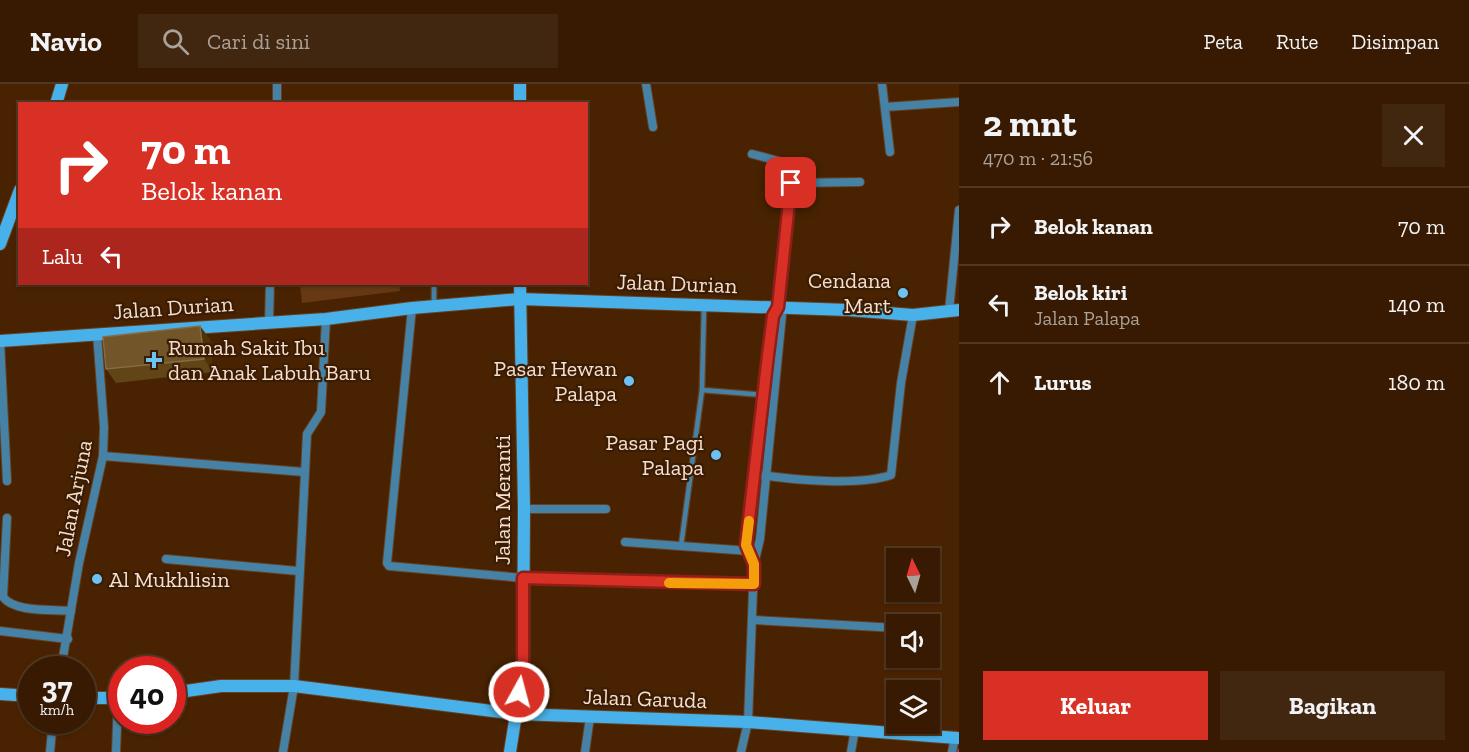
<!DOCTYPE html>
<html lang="id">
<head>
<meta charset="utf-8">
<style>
	:root { --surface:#371a01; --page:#422710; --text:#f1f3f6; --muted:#aaa199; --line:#513823; --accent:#d93025 }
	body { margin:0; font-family:"Zilla Slab",serif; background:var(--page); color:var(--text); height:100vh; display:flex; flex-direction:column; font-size:22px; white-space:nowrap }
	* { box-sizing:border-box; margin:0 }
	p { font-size:20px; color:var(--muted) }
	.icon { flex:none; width:33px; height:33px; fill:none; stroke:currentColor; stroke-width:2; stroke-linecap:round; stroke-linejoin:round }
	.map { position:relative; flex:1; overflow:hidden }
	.panel { display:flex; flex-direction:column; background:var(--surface); width:510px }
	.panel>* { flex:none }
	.hud { position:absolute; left:18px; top:18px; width:570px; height:183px; border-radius:0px; box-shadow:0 2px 4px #0004,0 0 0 2px var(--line); background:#d93025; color:#fff; overflow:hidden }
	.needle { width:39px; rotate:355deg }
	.controls { position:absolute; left:886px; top:464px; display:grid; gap:12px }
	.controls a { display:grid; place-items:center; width:54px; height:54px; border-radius:0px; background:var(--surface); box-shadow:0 2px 4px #0004,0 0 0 2px var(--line); font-size:30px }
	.speed { position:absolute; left:18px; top:572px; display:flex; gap:12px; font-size:30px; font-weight:700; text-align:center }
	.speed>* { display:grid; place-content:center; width:78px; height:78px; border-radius:50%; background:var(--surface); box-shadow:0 2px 4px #0004,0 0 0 2px var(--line); line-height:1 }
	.speed small { font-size:15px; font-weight:400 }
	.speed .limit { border:9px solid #d22; background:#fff; color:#111 }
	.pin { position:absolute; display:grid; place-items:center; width:51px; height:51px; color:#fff; margin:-26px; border-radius:12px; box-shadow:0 3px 9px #0006 }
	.me { position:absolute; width:66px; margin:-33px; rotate:7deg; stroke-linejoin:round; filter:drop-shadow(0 0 4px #0008) }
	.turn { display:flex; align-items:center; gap:21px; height:126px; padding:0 24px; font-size:27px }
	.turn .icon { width:78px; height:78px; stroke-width:2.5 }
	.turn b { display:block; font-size:42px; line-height:51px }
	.then { display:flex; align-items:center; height:57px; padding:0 24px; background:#0003; gap:12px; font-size:22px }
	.round { display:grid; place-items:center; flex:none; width:63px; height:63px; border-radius:0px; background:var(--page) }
	.headline { display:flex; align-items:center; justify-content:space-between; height:102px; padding:0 24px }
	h1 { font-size:36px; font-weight:800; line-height:45px }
	.action { display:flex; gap:12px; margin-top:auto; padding:12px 24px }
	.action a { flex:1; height:69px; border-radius:0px; background:var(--accent); color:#fff; font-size:24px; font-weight:800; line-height:69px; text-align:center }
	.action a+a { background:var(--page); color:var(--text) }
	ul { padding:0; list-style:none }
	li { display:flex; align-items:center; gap:18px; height:78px; padding:0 24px; border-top:2px solid var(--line) }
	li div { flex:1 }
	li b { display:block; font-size:22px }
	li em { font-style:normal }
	header { display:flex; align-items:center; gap:36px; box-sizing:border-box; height:84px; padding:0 30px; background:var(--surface); border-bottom:2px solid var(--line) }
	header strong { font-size:28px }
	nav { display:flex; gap:33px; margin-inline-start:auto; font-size:21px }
	.search { width:420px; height:54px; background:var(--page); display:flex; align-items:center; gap:15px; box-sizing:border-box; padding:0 21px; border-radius:0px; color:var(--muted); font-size:22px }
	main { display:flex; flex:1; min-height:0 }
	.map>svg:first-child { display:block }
</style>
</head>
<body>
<header>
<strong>Navio</strong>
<div class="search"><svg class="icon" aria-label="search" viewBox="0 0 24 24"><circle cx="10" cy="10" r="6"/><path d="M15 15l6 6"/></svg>Cari di sini</div>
<nav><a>Peta</a><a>Rute</a><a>Disimpan</a></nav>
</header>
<main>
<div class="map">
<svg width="959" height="668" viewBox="0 0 959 668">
	<rect width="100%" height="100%" fill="#492301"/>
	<!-- pitch -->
	<path fill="#663914" d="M300,200H399L400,207L302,219Z"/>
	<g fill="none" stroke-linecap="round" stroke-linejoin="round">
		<!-- stream -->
		<path stroke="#9c4468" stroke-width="3" d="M958,668L959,666"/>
		<defs>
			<g id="lane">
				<path d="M434,200V220"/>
				<path d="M702,306L765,311"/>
				<path d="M681,462L702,306L704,223"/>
			</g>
			<g id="street">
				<path d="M646,0L653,43"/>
				<path d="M882,0L890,68"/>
				<path d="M277,20V0"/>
				<path d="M885,23L959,18"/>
				<path d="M752,70L786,79L791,99L778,223L773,232L746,461L754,480"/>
				<path d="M791,99L860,98"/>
				<path d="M412,224L387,479L389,482L523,494L754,500"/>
				<path d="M949,227L959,126"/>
				<path d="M269,238L270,200"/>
				<path d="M0,257L7,397"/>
				<path d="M103,372L304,388"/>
				<path d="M761,391C795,396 859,402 891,391L901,299L913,231"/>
				<path d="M524,425H606"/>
				<path d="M7,434L3,513C15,529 53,525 71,527"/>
				<path d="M625,458L750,467"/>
				<path d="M166,475L298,487"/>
				<path d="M754,536L897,544"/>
				<path d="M0,547L68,555"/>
				<path d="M61,585L79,479L103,372L104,343L97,250"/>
				<path d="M50,668L53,636"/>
				<path d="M116,668L118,615"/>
				<path d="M283,668L294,602L307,350L321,328L326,235"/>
				<path d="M585,668L590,633"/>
				<path d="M741,668L748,638L754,480L760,455L782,231L778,223"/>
				<path d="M851,668L855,645"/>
				<path d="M952,668L955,653"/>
			</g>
			<g id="secondary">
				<path d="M56,20L62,0"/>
				<path d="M520,20V0"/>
				<path d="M0,160L20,106"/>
				<path d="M0,257L326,235L412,224L520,215L848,226L913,231L959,226"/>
				<path d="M172,609L221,602H294L516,630L748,638L957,654"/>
				<path d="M0,610L32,612"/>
				<path d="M82,614H122"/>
				<path d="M510,668L523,586L524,425L520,200"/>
			</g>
		</defs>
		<!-- lane casing -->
		<use href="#lane" stroke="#654122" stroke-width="7"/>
		<!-- street casing -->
		<use href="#street" stroke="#654122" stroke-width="10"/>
		<!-- secondary casing -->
		<use href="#secondary" stroke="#654122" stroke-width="14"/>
		<!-- lane -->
		<use href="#lane" stroke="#4682a5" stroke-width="4.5"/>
		<!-- street -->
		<use href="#street" stroke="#4682a5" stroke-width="8"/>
		<!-- secondary -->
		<use href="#secondary" stroke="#49b1e9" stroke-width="12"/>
	</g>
	<!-- wall -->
	<path fill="#614516" d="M210,255L213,288L116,299L106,285Z"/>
	<!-- shaded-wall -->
	<path fill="#513105" d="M200,242L210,255L213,288L204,275Z"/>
	<!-- building -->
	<path fill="#725629" stroke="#876b43" stroke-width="1.5" d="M200,242L204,275L106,285L103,253Z"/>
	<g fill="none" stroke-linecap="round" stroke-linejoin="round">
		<defs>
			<path id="route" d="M519,608L523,586V494L754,500V480L746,461L768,271L773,232L778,223L791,99"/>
		</defs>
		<!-- route casing -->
		<use href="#route" stroke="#8d1f18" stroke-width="15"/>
		<!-- route -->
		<use href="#route" stroke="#d93025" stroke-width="10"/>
		<!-- slow -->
		<path stroke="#f59e0b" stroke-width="10" d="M669,499L754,500V480L746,461L749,437"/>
	</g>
	<!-- markers -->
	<g fill="#6ec2f3" stroke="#391c04" stroke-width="2">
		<circle cx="903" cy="209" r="6"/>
		<path d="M151 267h6v6h6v6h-6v6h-6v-6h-6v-6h6z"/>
		<circle cx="629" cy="297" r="6"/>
		<circle cx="716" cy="371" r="6"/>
		<circle cx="97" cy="495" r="6"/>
	</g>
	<g text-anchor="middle" stroke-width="4.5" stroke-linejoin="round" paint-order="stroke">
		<!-- poi labels -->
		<g font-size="22" fill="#f8decd" stroke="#391c04" text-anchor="end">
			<text x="891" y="204">Cendana<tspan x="891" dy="25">Mart</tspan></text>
			<text x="168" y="271" text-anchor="start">Rumah Sakit Ibu<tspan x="168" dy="25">dan Anak Labuh Baru</tspan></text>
			<text x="617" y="292">Pasar Hewan<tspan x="617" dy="25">Palapa</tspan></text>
			<text x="704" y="366">Pasar Pagi<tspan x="704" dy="25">Palapa</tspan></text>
			<text x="109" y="503" text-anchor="start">Al Mukhlisin</text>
		</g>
		<!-- street labels -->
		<g font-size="22" fill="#f8decd" stroke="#391c04">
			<text transform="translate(677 199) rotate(2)" y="8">Jalan Durian</text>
			<text transform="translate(173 223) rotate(-4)" y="8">Jalan Durian</text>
			<text transform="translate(73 414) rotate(-79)" y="8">Jalan Arjuna</text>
			<text transform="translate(502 416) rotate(-90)" y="8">Jalan Meranti</text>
			<text transform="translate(645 614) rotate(2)" y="8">Jalan Garuda</text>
		</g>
	</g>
</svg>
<div class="controls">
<a><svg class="needle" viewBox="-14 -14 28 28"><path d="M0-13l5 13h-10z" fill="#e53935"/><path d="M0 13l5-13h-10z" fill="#aaa199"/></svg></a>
<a><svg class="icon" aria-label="sound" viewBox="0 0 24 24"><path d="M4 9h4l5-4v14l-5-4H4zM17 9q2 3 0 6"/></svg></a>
<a><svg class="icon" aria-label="layers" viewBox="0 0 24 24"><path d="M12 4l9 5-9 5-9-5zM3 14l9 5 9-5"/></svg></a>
</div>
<div class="speed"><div>37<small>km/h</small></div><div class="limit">40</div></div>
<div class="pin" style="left:791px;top:99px;background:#d93025"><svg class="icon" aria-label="arrive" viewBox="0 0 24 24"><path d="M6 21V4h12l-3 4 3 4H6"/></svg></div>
<svg class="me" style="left:519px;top:608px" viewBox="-20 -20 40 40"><circle r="17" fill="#d93025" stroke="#fff" stroke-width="3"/><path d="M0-11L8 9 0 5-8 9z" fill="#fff"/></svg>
<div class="hud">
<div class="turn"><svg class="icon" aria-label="right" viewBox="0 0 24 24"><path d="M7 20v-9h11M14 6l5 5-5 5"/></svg><div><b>70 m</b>Belok kanan</div></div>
<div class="then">Lalu<svg class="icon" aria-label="left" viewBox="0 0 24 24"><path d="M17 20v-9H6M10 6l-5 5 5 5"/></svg></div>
</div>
</div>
<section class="panel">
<div class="headline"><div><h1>2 mnt</h1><p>470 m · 21:56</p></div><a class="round"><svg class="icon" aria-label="close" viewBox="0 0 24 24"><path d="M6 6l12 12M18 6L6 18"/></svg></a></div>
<ul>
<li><svg class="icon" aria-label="right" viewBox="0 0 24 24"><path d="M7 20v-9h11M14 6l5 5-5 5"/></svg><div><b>Belok kanan</b></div><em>70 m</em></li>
<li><svg class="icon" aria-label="left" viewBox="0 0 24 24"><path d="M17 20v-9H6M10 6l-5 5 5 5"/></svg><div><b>Belok kiri</b><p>Jalan Palapa</p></div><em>140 m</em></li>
<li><svg class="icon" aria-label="ahead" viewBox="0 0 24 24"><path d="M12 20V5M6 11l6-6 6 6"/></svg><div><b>Lurus</b></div><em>180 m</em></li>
</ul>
<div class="action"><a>Keluar</a><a>Bagikan</a></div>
</section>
</main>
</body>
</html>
